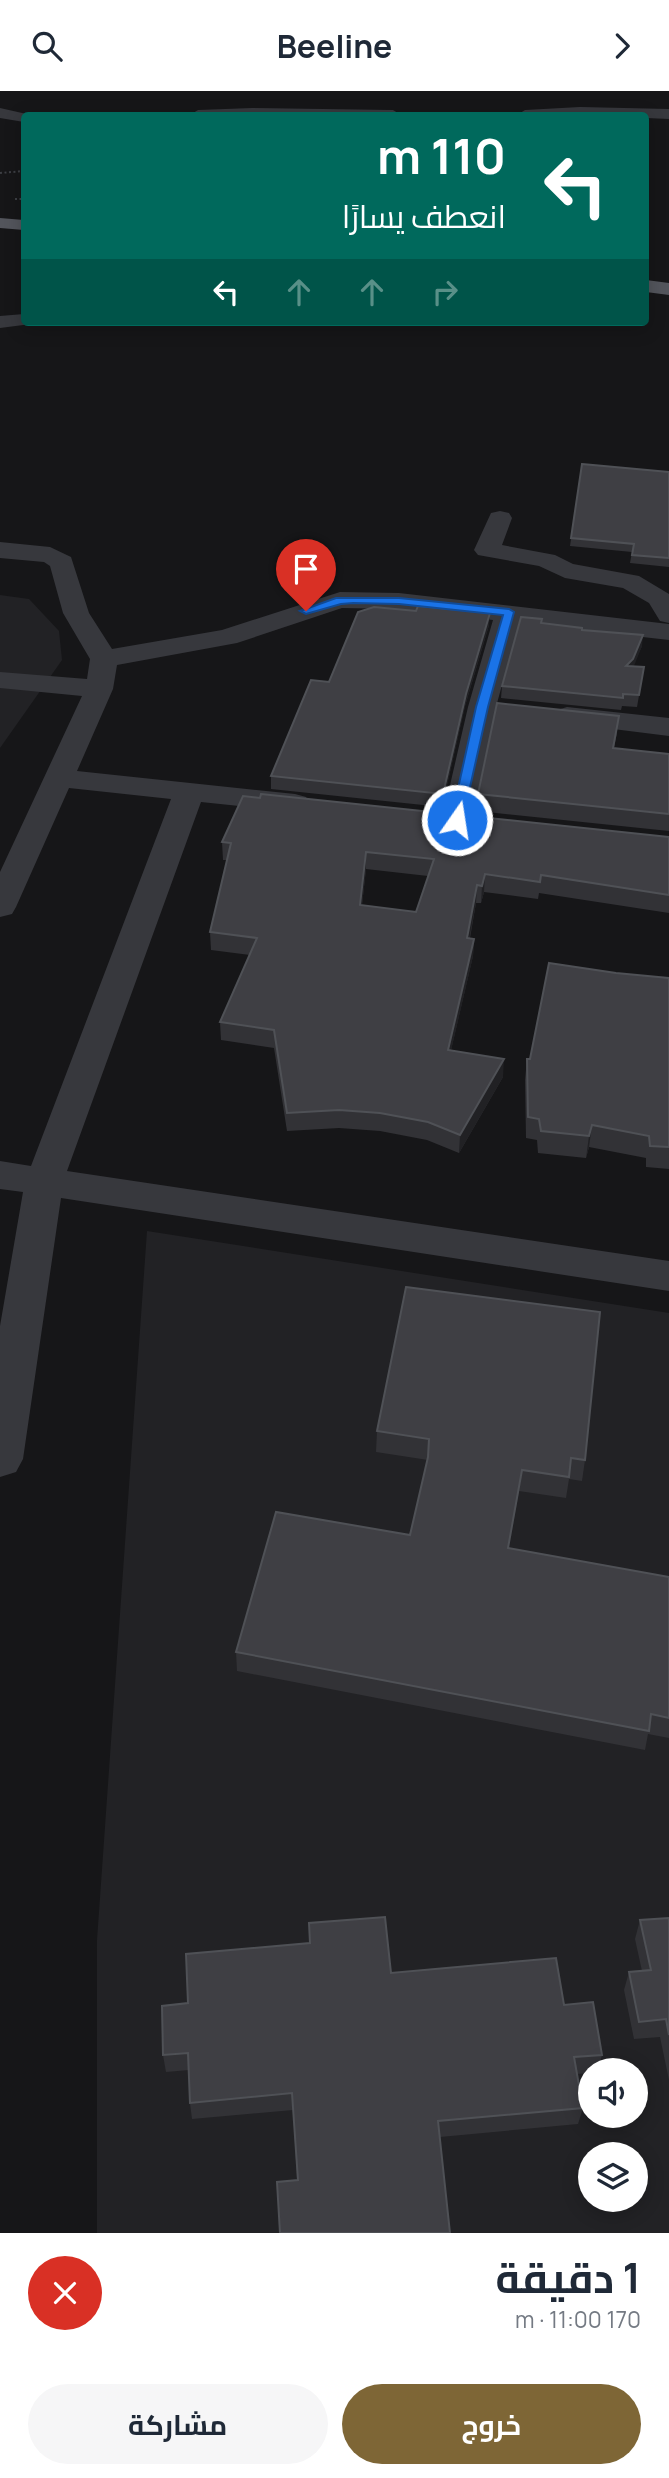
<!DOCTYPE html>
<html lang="ar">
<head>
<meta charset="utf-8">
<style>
	:root { --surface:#fff; --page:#f6f6f7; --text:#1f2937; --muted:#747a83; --accent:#7e6636 }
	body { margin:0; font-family:Manrope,Cairo,sans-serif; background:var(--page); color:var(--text); direction:rtl; height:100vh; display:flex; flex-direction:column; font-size:26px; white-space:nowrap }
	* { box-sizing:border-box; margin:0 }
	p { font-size:23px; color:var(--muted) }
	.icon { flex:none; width:38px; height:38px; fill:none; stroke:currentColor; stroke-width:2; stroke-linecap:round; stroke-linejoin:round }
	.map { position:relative; height:2142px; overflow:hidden; direction:ltr }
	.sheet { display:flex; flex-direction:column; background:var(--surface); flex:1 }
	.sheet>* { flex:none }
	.hud { position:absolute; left:21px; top:21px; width:628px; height:214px; border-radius:7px; box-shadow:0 4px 18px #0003; direction:rtl; background:#00695c; color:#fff; overflow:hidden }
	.tools { position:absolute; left:578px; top:1967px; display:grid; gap:14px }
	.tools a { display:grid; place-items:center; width:70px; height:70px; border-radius:50%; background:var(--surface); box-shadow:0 4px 18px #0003; font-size:35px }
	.pin { position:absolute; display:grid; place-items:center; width:60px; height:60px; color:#fff; margin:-72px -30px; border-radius:50% 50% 50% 0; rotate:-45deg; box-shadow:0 0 7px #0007 }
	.pin .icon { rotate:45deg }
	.me { position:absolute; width:77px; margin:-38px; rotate:13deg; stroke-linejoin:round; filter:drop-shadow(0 0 5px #0008) }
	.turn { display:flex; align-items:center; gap:24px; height:147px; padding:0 28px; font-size:32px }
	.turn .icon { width:91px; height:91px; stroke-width:2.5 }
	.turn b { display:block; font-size:49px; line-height:60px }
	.lanes { display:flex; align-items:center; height:66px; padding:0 28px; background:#0003; justify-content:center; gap:35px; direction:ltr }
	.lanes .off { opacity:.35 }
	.round { display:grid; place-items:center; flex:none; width:74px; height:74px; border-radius:37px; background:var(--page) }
	.head { display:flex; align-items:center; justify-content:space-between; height:119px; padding:0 28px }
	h1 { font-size:42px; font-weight:700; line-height:52px }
	.button { display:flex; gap:14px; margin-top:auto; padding:14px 28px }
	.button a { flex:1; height:80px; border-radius:42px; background:var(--accent); color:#fff; font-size:28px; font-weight:700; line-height:80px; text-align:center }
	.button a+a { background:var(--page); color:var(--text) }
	header { display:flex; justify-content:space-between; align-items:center; height:91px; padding:0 28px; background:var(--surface); font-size:32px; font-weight:700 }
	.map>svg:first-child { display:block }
</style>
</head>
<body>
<header><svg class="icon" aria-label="forward" viewBox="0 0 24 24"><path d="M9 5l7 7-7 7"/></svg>Beeline<svg class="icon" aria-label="search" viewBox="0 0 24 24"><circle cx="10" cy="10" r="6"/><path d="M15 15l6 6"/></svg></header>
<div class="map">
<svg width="669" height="2142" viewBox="0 0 669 2142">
	<rect width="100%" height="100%" fill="#161618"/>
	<!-- built -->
	<g fill="#222225" fill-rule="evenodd">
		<path d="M0,504L29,508L59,540L62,569L0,657Z"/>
		<path d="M147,1140L669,1222V2142H97V1849ZM590,1979H635V2025H590ZM590,2063H635V2109H590Z"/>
	</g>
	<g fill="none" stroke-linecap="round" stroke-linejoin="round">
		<!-- path -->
		<g stroke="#3d3f44" stroke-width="2" stroke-dasharray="2 2.5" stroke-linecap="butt">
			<path d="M0,82L24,80"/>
			<path d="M15,108H24"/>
		</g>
		<!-- minor -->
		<g fill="#37383d" fill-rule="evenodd">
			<path d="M580,16L669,18V28L646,27V24H517L525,19Z"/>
			<path d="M0,17L31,24H24V31L0,27Z"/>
			<path d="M252,17L393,19L401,24H190L198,19Z"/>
			<path d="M24,223V231H33L31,233L0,237V225Z"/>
			<path d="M500,420L509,422L512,427L502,454L555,464L573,473L639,485L669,503V532L660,530L649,512L623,497L565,487L539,475L478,464L474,459L491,422Z"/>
			<path d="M0,451L50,456L71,466L89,522L112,558L222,539L340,501L399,502L669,533V549L519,532L496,616L472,729L468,736L457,738L446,736L442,729L468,616L493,529L399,518L342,517L237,552L117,574L113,598L77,680L295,703L306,706L310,712L306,718L295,721L201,711L67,1080L669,1170V1200L61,1107L23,1368L16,1381L0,1386V1235L23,1101L0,1098V1070L31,1075L171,708L69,697L16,816L12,823L0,826V781L82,605L0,597V581L87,588L90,568L63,522L50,475L44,471L0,467Z"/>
			<path d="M567,616L669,627V645L557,631L553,625L557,619Z"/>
		</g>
		<!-- major -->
		<g fill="#53555c" fill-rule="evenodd">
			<path d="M0,127L24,129V139L0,137Z"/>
			<path d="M646,189L669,192V204L646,201Z"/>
		</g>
	</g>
	<!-- wall -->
	<g fill="#323236" fill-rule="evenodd">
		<path d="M582,373L669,381V476L630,472L632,461L570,455Z"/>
		<path d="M542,532L582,539L642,555L633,575L644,576L637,616L622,615L621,619L501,607L502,595Z"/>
		<path d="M489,534L465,615L442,716L271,698V685L329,591Z"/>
		<path d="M617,642L614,657L669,663V740L477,720L478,703Z"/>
		<path d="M669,746V822L539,802L538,808L484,801L481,812H476L470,847L474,848L473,865L451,959L503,986L459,1062L427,1049L380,1040L339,1037L287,1040L274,957L221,949L220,931L250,864L211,859L210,841L227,769H223L222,751ZM366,778L428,785L416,821L362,814Z"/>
		<path d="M616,882L669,887V1078L646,1076V1067L589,1056L586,1067L538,1062L537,1049L526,1047L525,989L527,968H530Z"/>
		<path d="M377,1340L585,1369L582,1390L569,1388L566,1407L519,1400L509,1457L669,1486V1647L648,1643L645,1659L237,1580L236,1561L410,1444L428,1369L376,1361Z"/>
		<path d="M669,1827V1989L660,1946L634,1948L624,1899L629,1881L642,1880L635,1848L640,1829Z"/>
		<path d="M309,1832L391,1882L564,1914L602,1964L598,1979H590V1982L577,1983L583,2017L578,2033L440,2046L297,2089L293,2019L192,2028L190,2012L189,1979L166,1981L163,1964L188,1912L309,1853Z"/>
	</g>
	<!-- shaded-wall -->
	<g fill="#212124">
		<path d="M490,522L489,534L465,615L442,716L443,703L466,603Z"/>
		<path d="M643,544L642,555L632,580L626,575Z"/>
		<path d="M366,761V778L360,831V814Z"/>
		<path d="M485,783L484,801L481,812L482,795Z"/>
		<path d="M477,794L476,812L466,865L467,847Z"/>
		<path d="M474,848L473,865L447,977L448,959Z"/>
		<path d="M504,968L503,986L459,1062L460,1044Z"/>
		<path d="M592,1034L589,1056L586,1067L589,1045Z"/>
		<path d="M522,1379L519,1400L506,1477L508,1457Z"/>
	</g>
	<!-- building -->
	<g fill="#3f3f44" stroke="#4f5156" stroke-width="2" fill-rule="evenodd">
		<path d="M582,373L669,381V467L632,464L634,453L571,447Z"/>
		<path d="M418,515L490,522L466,603L443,703L271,685L311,589L329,591L358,521L374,516L416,520Z"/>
		<path d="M521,526L542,528L541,532L582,537V539L643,544L633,568L626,575L644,576L639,604L623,603V607L502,595Z"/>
		<path d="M497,612L619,625L613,657L669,663V723L478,703Z"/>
		<path d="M261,703L669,746V804L541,784L540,791L485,783L482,795L477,794L467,847L474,848L448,959L504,968L460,1044L428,1031L380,1022L339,1019L287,1022L274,939L220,931L257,847L210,841L231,752L222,751L243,705L260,707ZM366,761L434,768L416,821L360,814Z"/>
		<path d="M549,872L616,882L669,887V1056L650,1055L649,1045L592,1034L589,1045L541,1040L539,1028L528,1026L527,968H530Z"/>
		<path d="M406,1196L600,1221L585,1369L571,1367L569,1386L522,1379L508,1457L669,1486V1627L651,1623L649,1640L236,1561L276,1421L410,1444L428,1366L429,1348L377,1340Z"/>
		<path d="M385,1826L391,1882L556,1867L564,1914L593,1911L602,1964L574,1966L583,2017L438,2030L450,2142H280L277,2091L298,2089L292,2002L190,2012L188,1962L163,1964L162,1915L188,1912L186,1863L310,1852L309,1832Z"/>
		<path d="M669,1827V1944L666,1928L639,1931L629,1881L651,1879L640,1829Z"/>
	</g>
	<!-- route -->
	<path fill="#1a73e8" stroke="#114b97" stroke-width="2" d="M336,507H399L509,518L514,521L488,616L462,732L457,733L451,729L476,616L503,524L399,513L353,512L341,513L306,523L300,520Z"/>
</svg>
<div class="tools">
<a><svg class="icon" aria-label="sound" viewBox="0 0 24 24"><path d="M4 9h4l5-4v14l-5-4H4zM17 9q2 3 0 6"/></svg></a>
<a><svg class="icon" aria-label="layers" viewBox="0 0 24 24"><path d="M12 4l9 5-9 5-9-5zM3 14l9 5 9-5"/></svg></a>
</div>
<div class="pin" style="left:306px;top:520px;background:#d93025"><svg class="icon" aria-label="arrive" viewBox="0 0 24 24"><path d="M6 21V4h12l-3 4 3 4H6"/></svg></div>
<svg class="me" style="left:457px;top:729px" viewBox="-20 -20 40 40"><circle r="17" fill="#1a73e8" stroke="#fff" stroke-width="3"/><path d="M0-11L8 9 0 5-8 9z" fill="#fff"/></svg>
<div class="hud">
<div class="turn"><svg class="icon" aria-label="left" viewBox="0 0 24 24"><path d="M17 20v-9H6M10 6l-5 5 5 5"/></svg><div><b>110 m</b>انعطف يسارًا</div></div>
<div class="lanes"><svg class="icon" aria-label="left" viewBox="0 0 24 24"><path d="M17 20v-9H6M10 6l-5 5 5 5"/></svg><svg class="icon off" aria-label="ahead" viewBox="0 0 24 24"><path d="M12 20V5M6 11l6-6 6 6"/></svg><svg class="icon off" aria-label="ahead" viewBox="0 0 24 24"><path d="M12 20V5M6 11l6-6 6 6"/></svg><svg class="icon off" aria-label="right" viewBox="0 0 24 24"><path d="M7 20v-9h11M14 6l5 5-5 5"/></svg></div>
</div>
</div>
<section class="sheet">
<div class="head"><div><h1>1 دقيقة</h1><p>170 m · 11:00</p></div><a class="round" style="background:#d93025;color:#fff"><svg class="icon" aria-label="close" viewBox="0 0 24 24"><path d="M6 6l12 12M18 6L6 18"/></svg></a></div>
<div class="button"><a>خروج</a><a>مشاركة</a></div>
</section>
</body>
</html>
